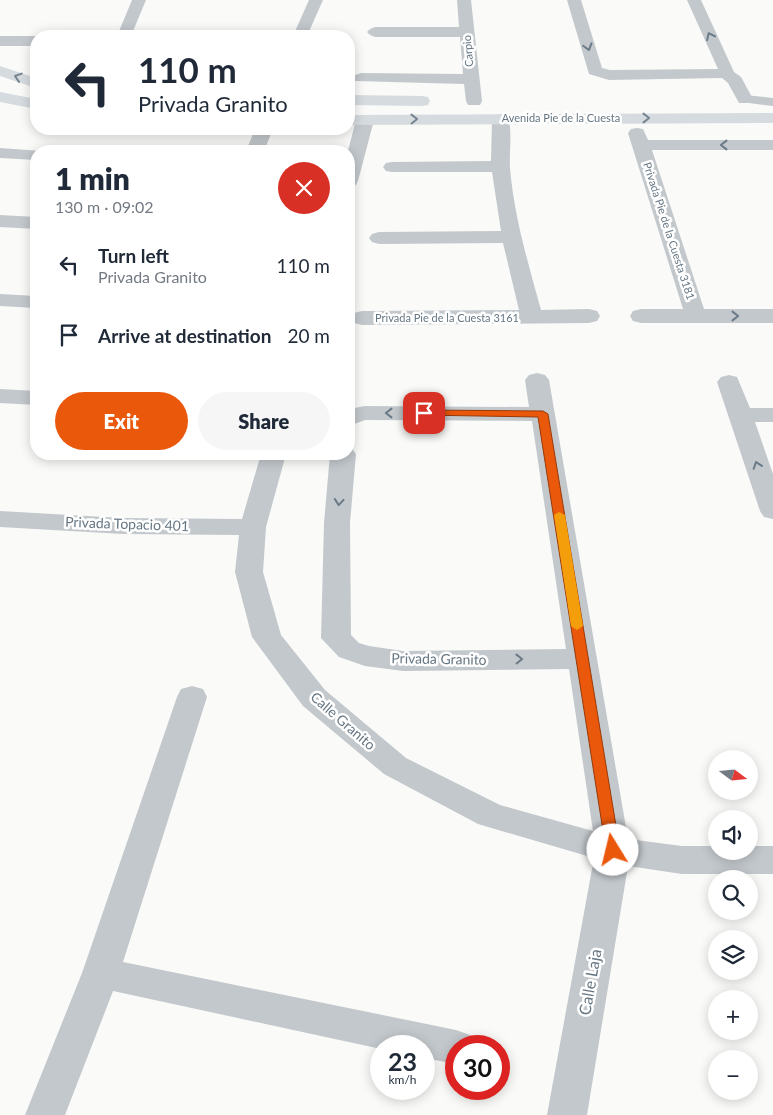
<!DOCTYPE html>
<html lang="en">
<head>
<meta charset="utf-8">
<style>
	:root { --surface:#fff; --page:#f6f6f7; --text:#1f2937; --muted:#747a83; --accent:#ea580c }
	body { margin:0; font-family:Lato,sans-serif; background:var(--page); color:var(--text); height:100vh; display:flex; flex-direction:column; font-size:19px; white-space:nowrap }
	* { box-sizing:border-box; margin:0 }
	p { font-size:16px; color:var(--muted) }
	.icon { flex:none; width:28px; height:28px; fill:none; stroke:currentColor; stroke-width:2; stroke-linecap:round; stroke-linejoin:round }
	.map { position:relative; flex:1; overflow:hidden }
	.sheet { position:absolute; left:30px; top:145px; width:325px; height:315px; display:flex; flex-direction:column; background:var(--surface); border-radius:20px; box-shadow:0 2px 12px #0003 }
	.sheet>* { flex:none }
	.guide { position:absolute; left:30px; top:30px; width:325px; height:105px; border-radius:20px; box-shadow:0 2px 12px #0003; background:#fff; color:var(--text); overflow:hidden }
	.needle { width:32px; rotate:106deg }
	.buttons { position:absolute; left:708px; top:750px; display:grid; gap:10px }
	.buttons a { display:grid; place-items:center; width:50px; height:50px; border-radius:50%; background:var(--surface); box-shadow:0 2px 12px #0003; font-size:25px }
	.speed { position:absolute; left:370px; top:1035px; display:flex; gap:10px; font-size:25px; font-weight:700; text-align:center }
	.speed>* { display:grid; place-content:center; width:65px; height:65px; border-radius:50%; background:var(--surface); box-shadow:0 2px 12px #0003; line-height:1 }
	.speed small { font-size:12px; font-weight:400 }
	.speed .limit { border:8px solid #d22; background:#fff; color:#111 }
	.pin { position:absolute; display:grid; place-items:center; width:42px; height:42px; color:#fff; margin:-21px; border-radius:10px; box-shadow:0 2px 8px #0006 }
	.me { position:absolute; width:55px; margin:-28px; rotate:351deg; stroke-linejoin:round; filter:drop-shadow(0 0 4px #0008) }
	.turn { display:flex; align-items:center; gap:18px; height:105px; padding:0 25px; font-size:22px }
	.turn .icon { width:65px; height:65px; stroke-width:2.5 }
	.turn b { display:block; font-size:35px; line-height:42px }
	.round { display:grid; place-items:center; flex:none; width:52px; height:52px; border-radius:26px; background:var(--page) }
	.summary { display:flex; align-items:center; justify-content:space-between; height:85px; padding:0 25px }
	h1 { font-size:30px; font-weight:800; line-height:38px }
	.action { display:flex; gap:10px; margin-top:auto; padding:10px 25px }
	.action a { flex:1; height:58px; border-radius:30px; background:var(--accent); color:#fff; font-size:20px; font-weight:800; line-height:58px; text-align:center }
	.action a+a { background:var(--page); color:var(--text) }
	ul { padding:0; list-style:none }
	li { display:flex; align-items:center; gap:15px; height:70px; padding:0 25px }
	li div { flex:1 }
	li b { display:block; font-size:19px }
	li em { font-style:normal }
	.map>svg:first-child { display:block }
</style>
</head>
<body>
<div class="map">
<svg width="773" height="1115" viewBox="0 0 773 1115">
	<rect width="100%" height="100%" fill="#fafaf8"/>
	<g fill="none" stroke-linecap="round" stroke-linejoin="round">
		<!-- lane -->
		<path fill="#c3c8cc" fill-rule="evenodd" d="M745,95L773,98V106L741,102L739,99Z"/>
		<!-- street -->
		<g fill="#c3c8cc" fill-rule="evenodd">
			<path d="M132,0H146L131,36H117Z"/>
			<path d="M309,0H323L307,36H293Z"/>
			<path d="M457,0H471L482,101L480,105H468L466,101L464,84L355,81L353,78L355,75L361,73L463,74L460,37H375L370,35L367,32L370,29L375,27H459Z"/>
			<path d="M567,0H581L602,68L610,70L718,69L687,0H701L734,72L741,77L753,99L751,103H739L728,83L722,78L609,80L589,74Z"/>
			<rect x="0" y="36" width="36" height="10"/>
			<path d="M501,114L507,115C513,123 509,156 510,168C514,216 528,263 541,310L589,309L597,311L600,316L597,321L589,323L362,325L354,323L351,318L354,313L362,311L519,310L503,243L379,244L372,242L369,238L372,234L379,232L501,231L492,172H392L386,171L383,167L386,163L392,162L491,161L492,119L495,115Z"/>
			<path d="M365,115L371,116L374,120L358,181L356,185L349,187L348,151L356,120L359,116Z"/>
			<path d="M637,128L643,129L648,140H773V150H652L704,309H773V323H641L633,321L630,316L633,311L641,309H683L628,133L631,129Z"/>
			<path d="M255,129H273L264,151H246Z"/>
			<path d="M0,148L42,151H36V160L0,158Z"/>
			<path d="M0,215L36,217V229L0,227Z"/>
			<path d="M0,294L36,296V308L0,306Z"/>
			<path d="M537,373L545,375L549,380L628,839L682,846H716V851H749V846H773V874H682L628,866L587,1115H547L594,858L478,824L384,774L303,706L252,637L235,572L239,535L123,534L0,527V511L123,518L242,519L261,454H286L266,527L263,572L281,635L325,690L406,758L500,805L593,831L569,669L403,671L365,666L339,657L321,638L324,523L330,454H349V448L352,449L356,454L350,523L351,635L359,643L369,646L403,651L566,649L532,421L365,420L349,426V409L365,406L529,407L525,380L529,375Z"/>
			<path d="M729,375L737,377L750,408H773V422H755L773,474V519L764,517L760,511L717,382L721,377Z"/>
			<path d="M0,389L36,391V405L0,403Z"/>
			<path d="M192,686L203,689L207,697L123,962L456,1030L470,1035L475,1046H456V1064L424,1058V1046H381V1049L113,991L65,1115H25L82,973L177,697L181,689Z"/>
		</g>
		<!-- secondary -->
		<g fill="#d6dbdf" fill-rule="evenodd">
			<path d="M0,66L36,78V88L0,76Z"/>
			<path d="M0,92L36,99V109L0,102Z"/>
			<path d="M349,95L422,96L428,97L430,101L428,105L422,106L349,105Z"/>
			<path d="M773,113V123L349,125V115Z"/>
		</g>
	</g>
	<!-- one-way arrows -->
	<defs><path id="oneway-chevron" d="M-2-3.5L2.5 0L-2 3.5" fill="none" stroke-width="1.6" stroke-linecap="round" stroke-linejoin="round" transform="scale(1.25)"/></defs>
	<g stroke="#6a7a87">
		<use href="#oneway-chevron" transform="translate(710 36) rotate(-115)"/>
		<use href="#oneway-chevron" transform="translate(588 47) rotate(74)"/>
		<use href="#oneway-chevron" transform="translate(724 145) rotate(180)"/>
		<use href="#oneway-chevron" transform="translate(735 316)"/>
		<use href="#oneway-chevron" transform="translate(389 413) rotate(-180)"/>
		<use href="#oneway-chevron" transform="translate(757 465) rotate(-109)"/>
		<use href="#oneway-chevron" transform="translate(339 502) rotate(95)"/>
		<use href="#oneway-chevron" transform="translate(519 659) rotate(-1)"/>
	</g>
	<g stroke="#768591">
		<use href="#oneway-chevron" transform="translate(18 77) rotate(-162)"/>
		<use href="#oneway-chevron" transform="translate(646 118)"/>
		<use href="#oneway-chevron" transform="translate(414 119) rotate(-1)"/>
	</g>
	<!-- route -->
	<path fill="#ea580c" stroke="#983908" d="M424,410L543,411L548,414L620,850L618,854L613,855L608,854L606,850L538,417L420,415V411Z"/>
	<!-- slow -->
	<path fill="#f59e0b" d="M559,512L565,515L583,626L577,630L571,626L554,515Z"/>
	<g text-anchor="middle" stroke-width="5" stroke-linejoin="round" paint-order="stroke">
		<!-- far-street labels -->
		<g font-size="11" fill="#657683" stroke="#fff">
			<text transform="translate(468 51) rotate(-95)" y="4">Carpio</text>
			<text x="561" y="122">Avenida Pie de la Cuesta</text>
			<text transform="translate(669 231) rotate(72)" y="4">Privada Pie de la Cuesta 3181</text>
			<text x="447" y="322">Privada Pie de la Cuesta 3161</text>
		</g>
		<!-- street labels -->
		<g font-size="14" fill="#657683" stroke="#fff">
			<text transform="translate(127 524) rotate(2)" y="5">Privada Topacio 401</text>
			<text transform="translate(439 659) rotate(1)" y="5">Privada Granito</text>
			<text transform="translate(343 721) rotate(41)" y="5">Calle Granito</text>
		</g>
		<!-- near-street labels -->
		<g font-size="16" fill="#657683" stroke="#fff">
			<text transform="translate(590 982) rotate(-80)" y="6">Calle Laja</text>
		</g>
	</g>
</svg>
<div class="buttons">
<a><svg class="needle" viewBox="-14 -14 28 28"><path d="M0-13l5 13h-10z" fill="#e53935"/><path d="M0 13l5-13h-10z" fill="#747a83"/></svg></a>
<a><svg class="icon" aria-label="sound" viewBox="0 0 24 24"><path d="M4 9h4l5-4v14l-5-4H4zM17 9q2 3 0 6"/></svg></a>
<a><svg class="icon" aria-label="search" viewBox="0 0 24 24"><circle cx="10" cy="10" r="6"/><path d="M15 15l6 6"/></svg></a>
<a><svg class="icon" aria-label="layers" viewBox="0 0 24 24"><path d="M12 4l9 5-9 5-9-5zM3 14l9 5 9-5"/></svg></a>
<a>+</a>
<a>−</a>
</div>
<div class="speed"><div>23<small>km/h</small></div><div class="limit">30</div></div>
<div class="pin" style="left:424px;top:413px;background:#d93025"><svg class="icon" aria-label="arrive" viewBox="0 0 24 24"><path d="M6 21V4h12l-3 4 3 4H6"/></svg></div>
<svg class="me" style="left:613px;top:850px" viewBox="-20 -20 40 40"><circle r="19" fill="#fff"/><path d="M0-13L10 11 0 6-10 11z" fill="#ea580c"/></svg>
<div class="guide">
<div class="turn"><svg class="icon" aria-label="left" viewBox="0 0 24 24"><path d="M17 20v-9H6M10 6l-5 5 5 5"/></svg><div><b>110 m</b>Privada Granito</div></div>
</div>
<section class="sheet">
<div class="summary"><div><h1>1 min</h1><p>130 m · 09:02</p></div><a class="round" style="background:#d93025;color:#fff"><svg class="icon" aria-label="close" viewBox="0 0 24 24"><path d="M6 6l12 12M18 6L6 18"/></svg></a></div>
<ul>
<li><svg class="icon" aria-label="left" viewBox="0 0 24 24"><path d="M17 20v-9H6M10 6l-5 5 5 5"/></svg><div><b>Turn left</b><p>Privada Granito</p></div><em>110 m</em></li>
<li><svg class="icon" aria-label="arrive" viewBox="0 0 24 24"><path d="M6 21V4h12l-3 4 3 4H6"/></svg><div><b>Arrive at destination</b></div><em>20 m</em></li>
</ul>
<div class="action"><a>Exit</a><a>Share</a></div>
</section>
</div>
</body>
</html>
